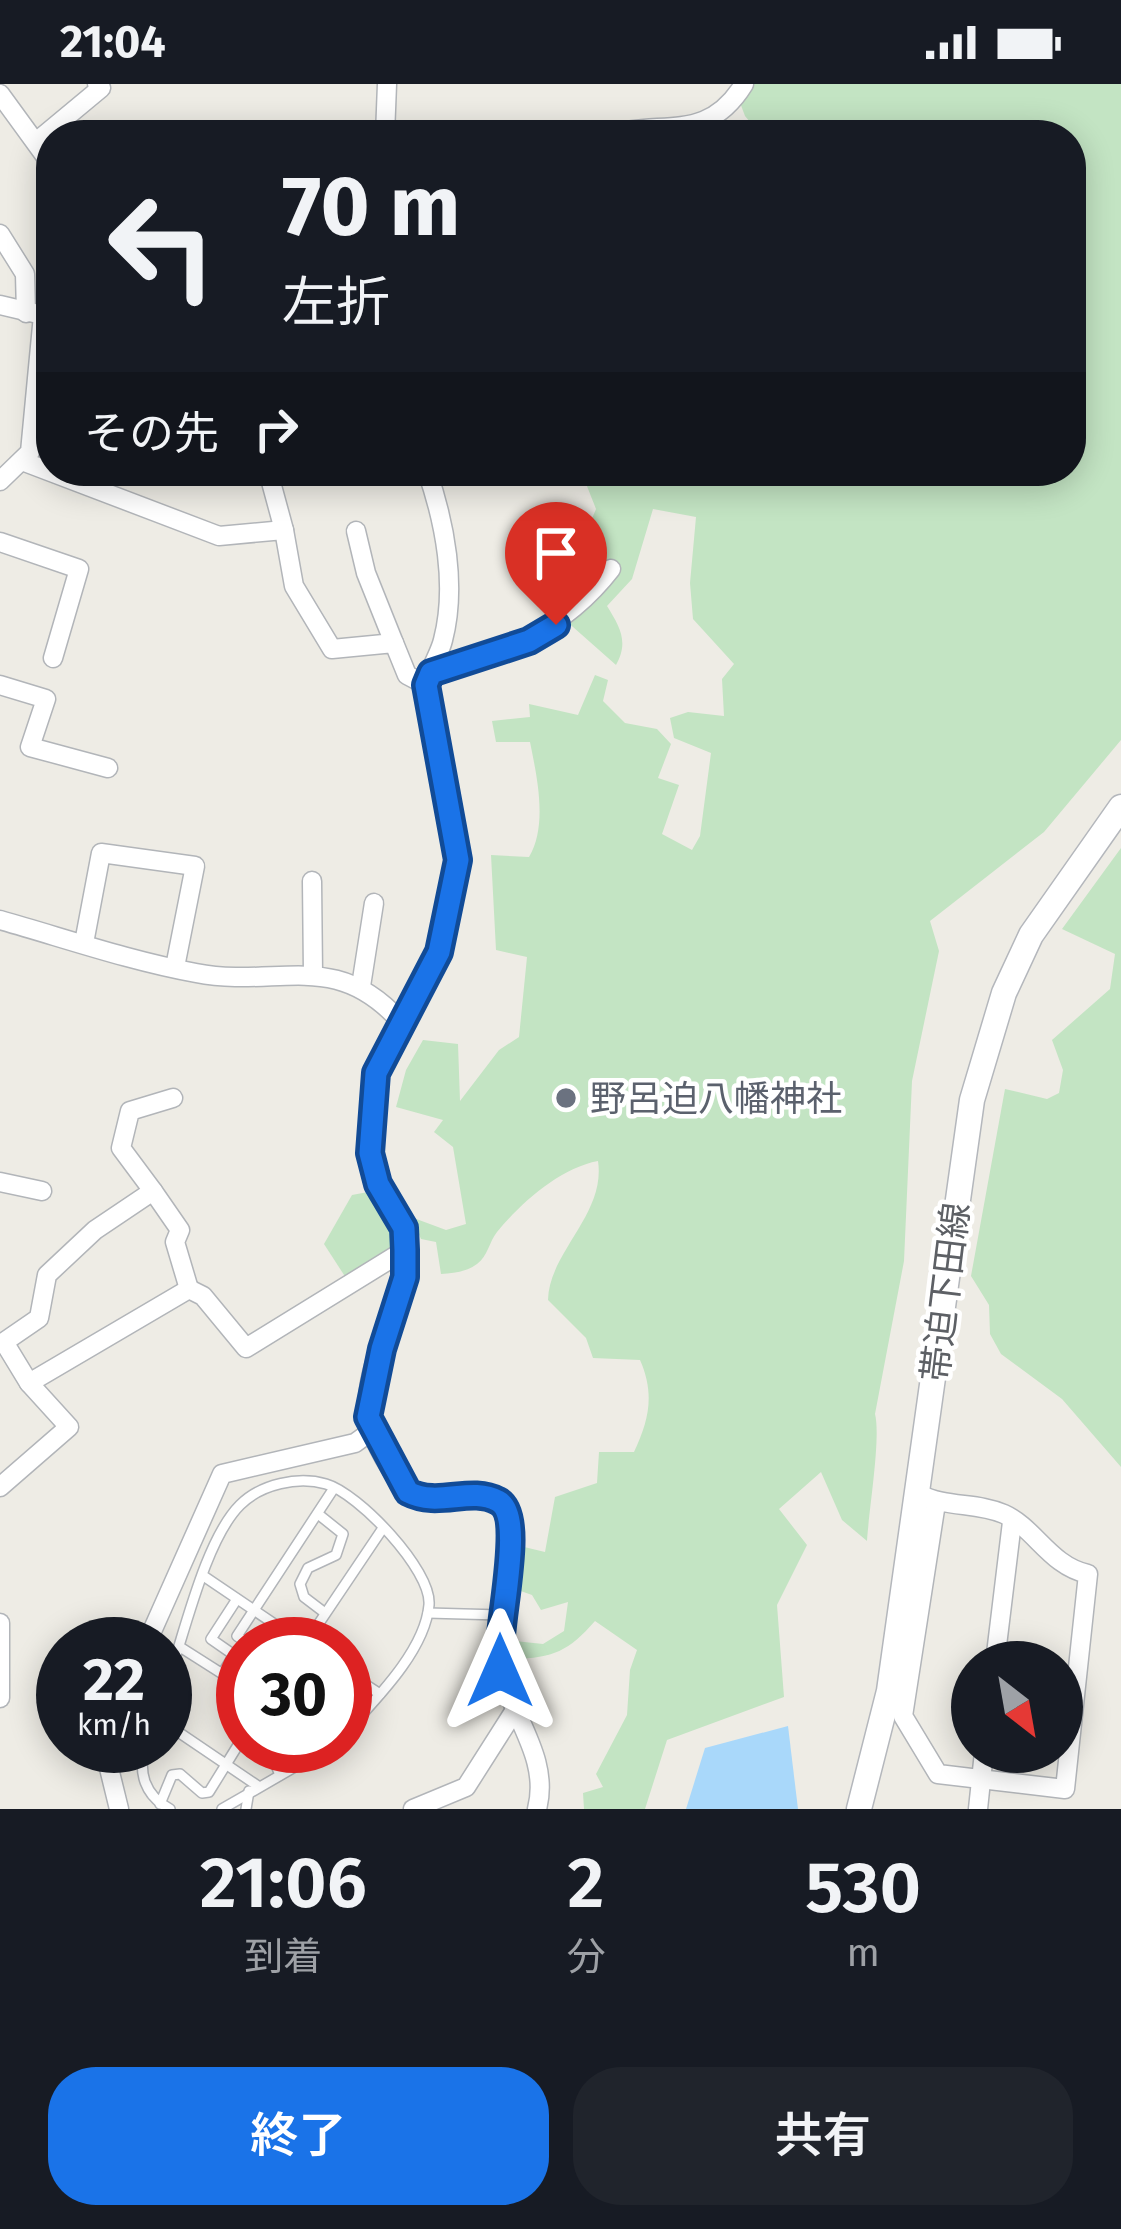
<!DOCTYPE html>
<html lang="ja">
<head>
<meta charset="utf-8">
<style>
	:root { --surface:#171b24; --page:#20242c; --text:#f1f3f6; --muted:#9ea1a6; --accent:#1a73e8 }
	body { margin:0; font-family:"Fira Sans","Noto Sans JP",sans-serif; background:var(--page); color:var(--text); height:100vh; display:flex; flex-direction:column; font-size:45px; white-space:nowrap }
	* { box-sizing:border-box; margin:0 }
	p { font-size:39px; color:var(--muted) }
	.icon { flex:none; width:66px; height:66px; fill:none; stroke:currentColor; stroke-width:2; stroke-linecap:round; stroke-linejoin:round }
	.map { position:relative; height:1725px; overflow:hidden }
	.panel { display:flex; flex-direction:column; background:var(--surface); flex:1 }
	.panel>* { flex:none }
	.guide { position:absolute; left:36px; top:36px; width:1050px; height:366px; border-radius:48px; box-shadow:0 6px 30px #0003; background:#171b24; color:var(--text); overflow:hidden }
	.needle { width:78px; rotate:149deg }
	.fabs { position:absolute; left:951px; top:1557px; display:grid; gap:24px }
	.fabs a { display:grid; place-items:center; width:132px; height:132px; border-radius:50%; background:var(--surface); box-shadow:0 6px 30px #0003; font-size:60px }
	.speed { position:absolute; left:36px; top:1533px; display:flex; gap:24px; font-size:60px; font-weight:700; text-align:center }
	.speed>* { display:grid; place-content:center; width:156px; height:156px; border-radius:50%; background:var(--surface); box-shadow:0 6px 30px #0003; line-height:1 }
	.speed small { font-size:30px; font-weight:400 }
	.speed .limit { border:18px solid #d22; background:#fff; color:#111 }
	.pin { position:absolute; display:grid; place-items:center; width:102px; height:102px; color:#fff; margin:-123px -51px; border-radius:50% 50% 50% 0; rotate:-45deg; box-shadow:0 0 12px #0007 }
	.pin .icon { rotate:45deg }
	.me { position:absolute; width:132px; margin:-66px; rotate:0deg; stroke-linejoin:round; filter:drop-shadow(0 0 9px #0008) }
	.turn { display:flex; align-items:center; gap:42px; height:252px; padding:0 48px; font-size:54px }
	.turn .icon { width:156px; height:156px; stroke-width:2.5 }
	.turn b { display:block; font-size:84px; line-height:102px }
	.then { display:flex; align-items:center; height:114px; padding:0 48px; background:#0003; gap:24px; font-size:45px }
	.eta { display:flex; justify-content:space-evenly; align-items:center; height:204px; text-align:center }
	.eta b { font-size:72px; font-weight:600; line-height:84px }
	.action { display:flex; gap:24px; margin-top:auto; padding:24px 48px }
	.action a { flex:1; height:138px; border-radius:48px; background:var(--accent); color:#fff; font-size:48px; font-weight:600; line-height:138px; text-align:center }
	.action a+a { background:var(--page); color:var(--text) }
	.status { display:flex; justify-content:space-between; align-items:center; height:84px; padding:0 60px; background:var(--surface); direction:ltr }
	.status svg { height:33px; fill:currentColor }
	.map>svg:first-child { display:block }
</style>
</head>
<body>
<div class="status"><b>21:04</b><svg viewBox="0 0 49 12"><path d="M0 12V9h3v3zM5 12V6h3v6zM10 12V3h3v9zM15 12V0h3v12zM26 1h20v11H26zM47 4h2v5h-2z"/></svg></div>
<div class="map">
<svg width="1121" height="1725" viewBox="0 0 1121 1725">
	<rect width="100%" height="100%" fill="#eeece5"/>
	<!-- green -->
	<g fill="#c3e4c3">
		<path d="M733,0H1121V656L1044,748L930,837L939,867L912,997L904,1177L875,1330C881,1354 869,1425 867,1457L842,1436L821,1388L779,1425L807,1461L777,1521L784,1613L667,1656L645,1725H584L583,1709L603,1703L596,1690L627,1631L630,1586L637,1566L595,1537C569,1567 553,1574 514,1575L506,1556L543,1560L564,1547L568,1518L541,1526L532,1511L515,1505L520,1462L545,1468L555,1413L597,1399L599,1368H634C649,1336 655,1310 640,1276L593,1274L586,1254L548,1216C549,1168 606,1130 598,1077C560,1084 522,1118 497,1148C489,1158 488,1172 477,1180C466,1188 454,1189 441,1190L436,1158L421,1155L411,1133L446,1146L466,1140L453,1063L434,1048L443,1036L396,1023L406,986L423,956L458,960L460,1017L499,966L519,953L527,873L496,866L491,771L529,773C548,741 537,693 530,658H496L492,637L530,633L529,620L578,631L595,591L608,596L603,617L625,639L657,645L671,660L658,694L679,701L662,750L692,766L700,752L711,669L674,654L670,634L688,628L724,632L722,595L734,580L693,535L690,499L696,433L653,425L632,495L607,522C620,543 629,558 616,581L547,520L531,479L542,468L550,469L551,454L565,449L582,459L596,425L581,387H1071V51H761L745,32Z"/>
		<path d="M1121,764V1383L1062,1315L1001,1270L990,1250L989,1221L971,1192L1005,1005L1047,1015L1059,1009L1063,986L1052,956L1110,905L1115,870L1062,845Z"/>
		<path d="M368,1108L397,1154L396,1162L346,1194L324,1160L352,1111Z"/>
	</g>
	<!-- water -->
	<path fill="#a9d8fa" d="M788,1642L798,1725H686L705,1664Z"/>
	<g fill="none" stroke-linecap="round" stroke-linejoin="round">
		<defs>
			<g id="service">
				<path d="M318,1430L343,1450L336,1471L308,1484L300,1500L304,1513L325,1529"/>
				<path d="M205,1493L304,1560"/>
				<path d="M428,1529L500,1531"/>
				<path d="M248,1560L237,1552L334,1404"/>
				<path d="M305,1560L383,1444"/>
				<path d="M180,1563L243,1603"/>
				<path d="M345,1587L380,1610"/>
				<path d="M222,1590L234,1571L211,1555L237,1515"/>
				<path d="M165,1606C183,1556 204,1457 240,1421C261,1400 298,1392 326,1400C358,1409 432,1486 429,1521C425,1567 375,1616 345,1649"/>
				<path d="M165,1639L258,1702"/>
				<path d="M146,1662C137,1688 145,1712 170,1725"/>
				<path d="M268,1662L280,1691"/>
				<path d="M160,1720L172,1691L180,1690L202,1709L209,1708L243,1653"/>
				<path d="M222,1725L331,1662"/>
				<path d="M246,1725L249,1707"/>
			</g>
			<g id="minor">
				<path d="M0,10L51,80"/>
				<path d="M385,51L387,0"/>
				<path d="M607,51C663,35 707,60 744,0"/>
				<path d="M36,58L101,4L97,0"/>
				<path d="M0,150L25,190L26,229"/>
				<path d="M0,221L34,229"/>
				<path d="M22,377L219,452L284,446L294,502L332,565L394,559L407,591L426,601"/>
				<path d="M268,387L284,446"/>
				<path d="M427,387C445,439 457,502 443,556C439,573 425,590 427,608C435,672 463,740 455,805C447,874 397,922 377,987C367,1020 365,1072 380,1103C392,1127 405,1141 405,1169C405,1224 360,1281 369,1336C373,1359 393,1391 408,1408C438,1424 486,1401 505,1422C528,1446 495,1532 498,1567C502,1624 552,1668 537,1725"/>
				<path d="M0,397L30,368L43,231"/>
				<path d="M356,447L366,489L394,559"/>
				<path d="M0,458L79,485L53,574"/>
				<path d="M431,589C504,568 563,547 611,485"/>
				<path d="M0,601L46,615L30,663L108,684"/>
				<path d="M312,797L313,890"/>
				<path d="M0,836C64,854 130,877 196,889C278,905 334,864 400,937"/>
				<path d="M84,859L101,769L195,782L175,883"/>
				<path d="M361,902L374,819"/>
				<path d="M173,1014L130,1027L121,1064L153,1107L95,1146L47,1191L39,1234L4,1258L29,1299L189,1205L203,1212L246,1264L405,1166"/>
				<path d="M0,1098L42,1107"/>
				<path d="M153,1107L180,1146L175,1158L189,1205"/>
				<path d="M0,1403L69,1343L29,1299"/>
				<path d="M919,1410C946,1424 977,1418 1004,1430C1035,1444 1050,1482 1088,1490L1065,1705L938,1690L903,1632L936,1419"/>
				<path d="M0,1539V1614"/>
				<path d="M140,1560L153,1545L222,1390L355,1359L373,1346"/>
				<path d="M995,1578L1012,1438"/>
				<path d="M110,1662L107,1676L119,1725"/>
				<path d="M413,1725L466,1703L515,1626"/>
				<path d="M978,1725L984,1668"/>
			</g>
			<path id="secondary" d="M859,1725L889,1607L972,1016L1004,909L1031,851L1121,723"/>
		</defs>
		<!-- service casing -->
		<use href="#service" stroke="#b2b5b9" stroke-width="12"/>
		<!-- minor casing -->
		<use href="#minor" stroke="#b2b5b9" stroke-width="21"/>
		<!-- secondary casing -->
		<use href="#secondary" stroke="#b4b7bc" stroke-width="27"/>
		<!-- service -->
		<use href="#service" stroke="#fff" stroke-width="9"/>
		<!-- minor -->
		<use href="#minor" stroke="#fff" stroke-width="18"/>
		<!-- secondary -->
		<use href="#secondary" stroke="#fff" stroke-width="24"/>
	</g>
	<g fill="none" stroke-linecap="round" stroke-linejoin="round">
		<defs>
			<path id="route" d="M500,1587C494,1549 528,1432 498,1417C470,1402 439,1424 408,1408L368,1333L382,1265L405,1193V1166L404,1144L378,1100L370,1069L376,989L439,868L458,776L426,601L431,589L529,557L556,541"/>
		</defs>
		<!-- route casing -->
		<use href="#route" stroke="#114b97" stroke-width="30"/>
		<!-- route -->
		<use href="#route" stroke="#1a73e8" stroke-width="21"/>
	</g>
	<!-- markers -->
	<circle fill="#6b7280" stroke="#fff" stroke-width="4.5" cx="566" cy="1014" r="12"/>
	<g text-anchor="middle" stroke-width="9" stroke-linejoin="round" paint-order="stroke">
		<!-- worship labels -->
		<g font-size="36" fill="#5b616d" stroke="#fff" text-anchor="start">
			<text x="590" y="1027">野呂迫八幡神社</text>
		</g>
		<!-- street labels -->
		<g font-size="36" fill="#5d6065" stroke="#fff">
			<text transform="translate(945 1208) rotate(-83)" y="13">帯迫下田線</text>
		</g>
	</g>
</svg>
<div class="fabs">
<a><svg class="needle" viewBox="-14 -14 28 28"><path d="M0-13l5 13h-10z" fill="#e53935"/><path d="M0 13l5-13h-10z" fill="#9ea1a6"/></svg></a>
</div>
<div class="speed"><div>22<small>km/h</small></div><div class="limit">30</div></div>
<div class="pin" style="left:556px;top:541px;background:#d93025"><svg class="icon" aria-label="arrive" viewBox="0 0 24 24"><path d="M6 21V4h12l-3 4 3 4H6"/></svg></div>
<svg class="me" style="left:500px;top:1587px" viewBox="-20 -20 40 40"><path d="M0-17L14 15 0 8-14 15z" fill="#1a73e8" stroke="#fff" stroke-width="4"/></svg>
<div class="guide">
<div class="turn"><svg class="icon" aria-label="left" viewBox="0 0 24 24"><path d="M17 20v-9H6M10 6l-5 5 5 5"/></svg><div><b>70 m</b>左折</div></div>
<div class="then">その先<svg class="icon" aria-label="right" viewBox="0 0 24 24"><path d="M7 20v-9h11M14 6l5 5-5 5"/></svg></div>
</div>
</div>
<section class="panel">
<div class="eta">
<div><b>21:06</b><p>到着</p></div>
<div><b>2</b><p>分</p></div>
<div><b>530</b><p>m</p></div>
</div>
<div class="action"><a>終了</a><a>共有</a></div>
</section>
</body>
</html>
